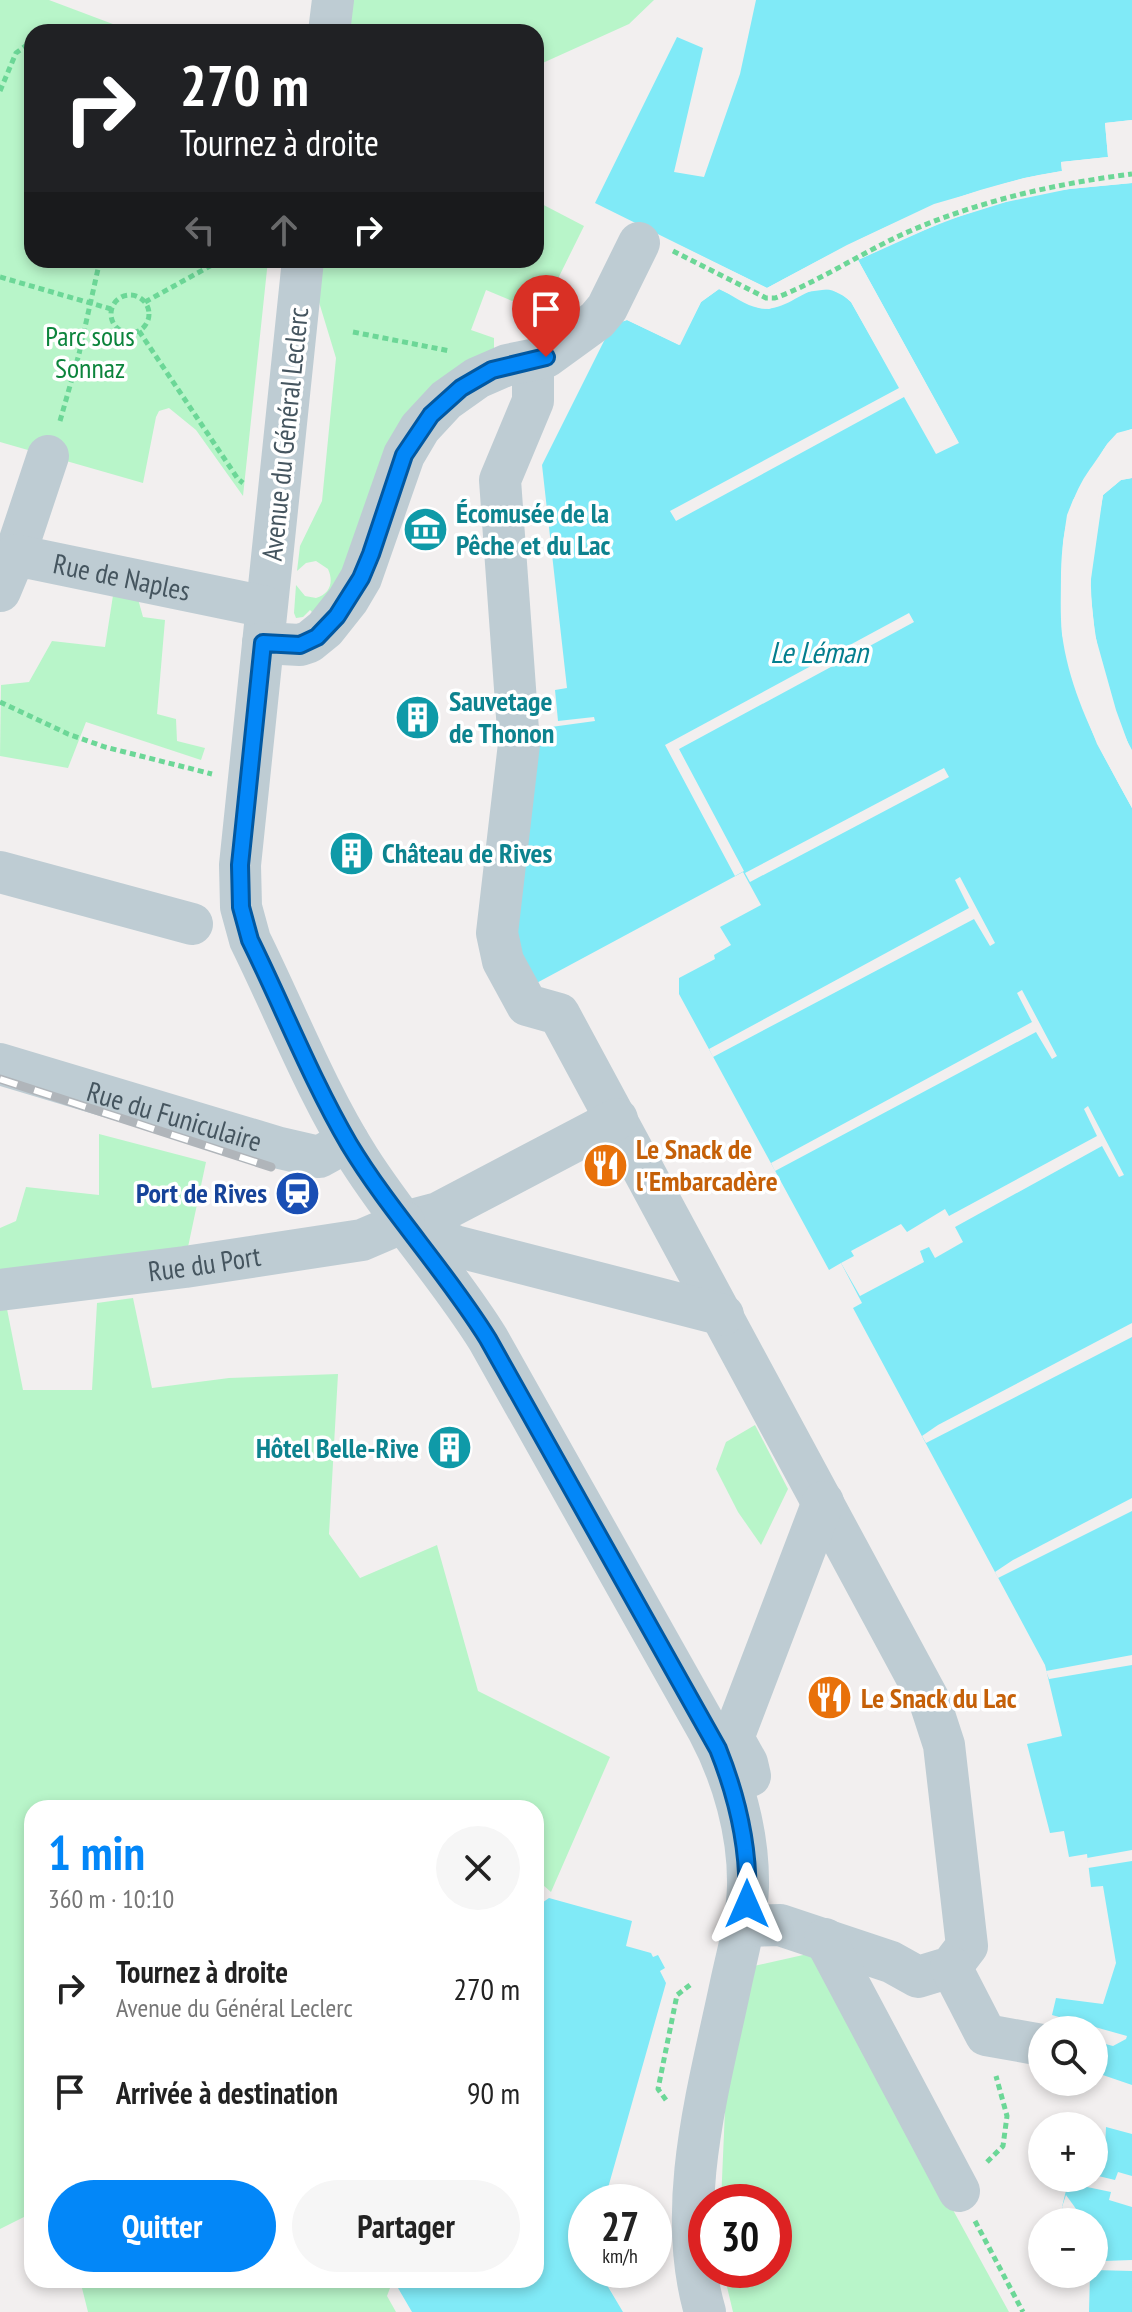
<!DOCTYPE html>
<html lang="fr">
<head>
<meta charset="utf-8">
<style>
	:root { --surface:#fff; --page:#f6f6f6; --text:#222; --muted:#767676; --accent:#0387f8 }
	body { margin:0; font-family:"PT Sans Narrow",sans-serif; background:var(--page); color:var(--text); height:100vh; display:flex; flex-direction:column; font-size:30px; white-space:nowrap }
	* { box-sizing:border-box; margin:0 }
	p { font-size:26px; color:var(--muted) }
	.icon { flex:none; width:44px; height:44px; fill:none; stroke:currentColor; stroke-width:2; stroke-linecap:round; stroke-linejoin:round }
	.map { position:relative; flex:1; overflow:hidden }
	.side { position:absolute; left:24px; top:1800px; width:520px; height:488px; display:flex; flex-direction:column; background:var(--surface); border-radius:24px; box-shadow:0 4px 12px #0003 }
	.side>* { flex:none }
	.banner { position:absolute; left:24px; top:24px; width:520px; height:244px; border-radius:24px; box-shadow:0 4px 12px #0003; background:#202124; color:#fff; overflow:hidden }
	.buttons { position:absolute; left:1028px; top:2016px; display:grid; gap:16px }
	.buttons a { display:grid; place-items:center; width:80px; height:80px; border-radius:50%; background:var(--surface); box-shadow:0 4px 12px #0003; font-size:40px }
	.speed { position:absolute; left:568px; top:2184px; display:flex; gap:16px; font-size:40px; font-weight:700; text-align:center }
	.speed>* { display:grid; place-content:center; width:104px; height:104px; border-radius:50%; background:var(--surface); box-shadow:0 4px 12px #0003; line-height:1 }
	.speed small { font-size:20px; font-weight:400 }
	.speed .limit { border:12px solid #d22; background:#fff; color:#111 }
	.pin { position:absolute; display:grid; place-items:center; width:68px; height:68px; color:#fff; margin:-82px -34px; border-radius:50% 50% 50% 0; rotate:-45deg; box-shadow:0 0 8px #0007 }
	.pin .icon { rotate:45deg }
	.me { position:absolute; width:88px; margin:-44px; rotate:0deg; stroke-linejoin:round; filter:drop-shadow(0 0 6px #0008) }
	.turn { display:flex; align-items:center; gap:28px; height:168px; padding:0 24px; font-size:36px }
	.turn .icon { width:104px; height:104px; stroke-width:2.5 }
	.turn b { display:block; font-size:56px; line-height:68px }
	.lanes { display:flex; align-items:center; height:76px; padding:0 24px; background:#0003; justify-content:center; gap:40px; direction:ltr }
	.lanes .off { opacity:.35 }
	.round { display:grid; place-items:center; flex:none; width:84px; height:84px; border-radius:42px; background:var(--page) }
	.headline { display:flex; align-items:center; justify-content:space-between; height:136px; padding:0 24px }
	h1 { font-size:48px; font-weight:700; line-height:60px; color:var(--accent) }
	.cta { display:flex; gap:16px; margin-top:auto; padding:16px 24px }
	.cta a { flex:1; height:92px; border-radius:48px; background:var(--accent); color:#fff; font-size:32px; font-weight:700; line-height:92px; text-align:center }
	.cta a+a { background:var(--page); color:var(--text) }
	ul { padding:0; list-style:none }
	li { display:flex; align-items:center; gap:24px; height:104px; padding:0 24px }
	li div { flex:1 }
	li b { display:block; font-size:30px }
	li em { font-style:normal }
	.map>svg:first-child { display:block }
</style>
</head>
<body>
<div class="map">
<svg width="1132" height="2312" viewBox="0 0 1132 2312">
	<rect width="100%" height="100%" fill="#f2efef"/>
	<!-- green -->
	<g fill="#b8f5c9">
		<path d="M0,0H49L134,32H32V260H268L243,496L196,430L169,408L159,411L156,417L143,483L0,442Z"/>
		<path d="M348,0H654L629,24L536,66V32H344Z"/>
		<path d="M536,201L584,226L541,313L486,290L471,330L494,338V353L372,518L317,617L310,610L303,617L296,618L294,613L296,585L305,596L316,598C330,594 334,582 328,569L316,561L306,563L297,571L300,546L322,501L336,358L315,289L318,260H536Z"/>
		<path d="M114,589L138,599L143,617L165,620L157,714L176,719L177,741L205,748L201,760L86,722L68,768L0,756L1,685L29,682L52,641L105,647Z"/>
		<path d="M99,1134L206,1162L188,1247L0,1277V1228L16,1221L26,1187L99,1195Z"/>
		<path d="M133,1298L152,1388L229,1378L338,1374L329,1534L360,1578L437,1545L478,1691L610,1757L551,1892L536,1879V1808H32V2213L0,2229V1306L6,1304L23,1390H92L97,1303Z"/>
		<path d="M755,1425L788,1489L761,1545L738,1512L716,1469L726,1442Z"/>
		<path d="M812,1953L1009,2312H733L723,2270H774V2202H721L726,2087L754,1966Z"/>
		<path d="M80,2280H317L320,2284L324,2280H393L387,2296L396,2312H88Z"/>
	</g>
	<!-- water -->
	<g fill="#80eaf7">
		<path d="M756,0H1132V120L1105,123L1108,157L1061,162L1062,171C952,188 864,236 767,288L595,203L677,37L703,48L674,172L704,177L740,74Z"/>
		<path d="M1132,183V429C1107,436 1105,450 1090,469C1068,500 1062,535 1061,573C1061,593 1060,614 1062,634C1070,696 1102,754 1132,808V2085L1094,2072V2041L1113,2046L1126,2039L1127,2036L1052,2015L1056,1998L1103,2004L1116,1963L1103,1886L1091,1887L1087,1854L1069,1857L1064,1831L1050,1833L1027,1744L1062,1736L1045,1665L853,1308L862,1303L841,1263L829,1270L679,994V978L715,959L714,955L731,945L720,927L761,905L743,872L531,986L510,947L529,730L595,721L594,717L558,721L555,690L567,688L542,465L612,325L627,320L679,345L701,302L719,289C731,294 746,306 759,308C795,315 811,267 851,302L937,453L958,442L858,260C925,228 995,198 1070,189C1090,187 1111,185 1132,183Z"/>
		<path d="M1132,478V750C1108,706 1092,637 1091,588C1090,557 1098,525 1103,495L1121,480Z"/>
		<path d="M549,1898L632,1921L626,1946L651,1953L653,1957L658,1955L665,1968L660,1971L666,1983L604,2202H586V2215L571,2226L586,2251V2270H598L623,2312H412L398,2288L401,2280H536V1907Z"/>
		<path d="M1106,2127L1132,2134V2312H1089L1090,2274H1094V2222H1070L1062,2207L1069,2178H1094V2155L1105,2148Z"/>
	</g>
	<!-- pier -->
	<g fill="#f2efef">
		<path d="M1132,120V124L1109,126L1112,157L1110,160L1065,166L1064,175L1025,182L935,208L848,249L768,292L751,287L654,238L656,234L767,288L847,245L934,204L1024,178L1062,171L1061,162L1108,157L1105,123Z"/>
		<path d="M1132,179V183L1069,189L1006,202L945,221L858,260L959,443L936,454L904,397L676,521L670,511L899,388L851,302L842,294L830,289L806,292L769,309L759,308L719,289L701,302L680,345L627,320L612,325L628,316L678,340L697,300L718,285L760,305H768L805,288L831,285L843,290L854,300L938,448L953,441L854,262V258L910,230L1005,198L1068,185Z"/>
		<path d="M1132,429V433L1119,437L1110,446L1077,501L1071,516L1067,543L1065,590L1066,634L1081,692L1101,743L1132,799V808L1097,744L1077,693L1062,634L1061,590L1063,542L1067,515L1073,500L1107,444L1117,433Z"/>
		<path d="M1132,474V478L1121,480L1103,495L1090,586L1095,635L1116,710L1132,754L1121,738L1104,686L1091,635L1086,586L1099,494L1119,477Z"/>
		<path d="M909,613L914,622L679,749L744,871L735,876L665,745Z"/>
		<path d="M944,768L949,777L750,882L745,873Z"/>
		<path d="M960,877L995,943L990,946L974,919L713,1057L709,1049L969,908L955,880Z"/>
		<path d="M1022,990L1057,1056L1052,1059L1036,1032L775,1171L771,1163L1032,1022L1017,993Z"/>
		<path d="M1088,1106L1124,1175L1119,1177L1102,1146L955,1227L963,1242L935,1258L929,1247L920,1251L924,1262L860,1296L841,1263L854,1256L851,1251L901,1224L907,1232L945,1209L949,1216L1097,1136L1084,1109Z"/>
		<path d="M1132,1323V1337L926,1443L922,1436L938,1425Z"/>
		<path d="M1132,1498V1511L998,1578L995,1572L1013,1560Z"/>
		<path d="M1132,1655V1665L1049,1679L1046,1671Z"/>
		<path d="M1132,1850V1861L1088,1868L1087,1858Z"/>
		<path d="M1118,2172L1132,2176V2207L1109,2200L1111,2192L1068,2183L1069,2178H1094V2175L1115,2180Z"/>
		<path d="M1066,2195L1074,2206L1084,2222H1070L1062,2207Z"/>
		<path d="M1094,2241L1104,2261L1132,2260V2271L1094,2270Z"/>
	</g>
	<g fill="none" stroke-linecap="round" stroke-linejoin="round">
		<!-- path -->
		<g stroke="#6cd797" stroke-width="5" stroke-dasharray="6 4" stroke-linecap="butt">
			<path d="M0,91L16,53L32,41"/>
			<path d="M673,251L766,298H775C816,283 860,254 901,235C974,202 1053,184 1132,174"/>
			<path d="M0,277L111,309"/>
			<circle cx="130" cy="314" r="19"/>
			<path d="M145,302L221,260"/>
			<path d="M139,331L238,479L243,483"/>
			<path d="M353,332L450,351"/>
			<path d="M60,421L79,354L100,260"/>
			<path d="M0,702L68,734L105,747L212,774"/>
			<path d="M666,2100L658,2089L677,1995L690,1985"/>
			<path d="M987,2162L1003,2146L1007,2116L996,2076"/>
			<path d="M975,2221L1023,2312"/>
		</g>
		<!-- minor -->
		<g stroke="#beccd3" stroke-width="42">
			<path d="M329,32L333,0"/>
			<path d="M303,260L240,865L241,907L250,940C286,1013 316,1091 359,1159C399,1222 449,1276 488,1339L708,1730C733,1777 749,1833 748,1887C747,1919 738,1951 731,1983C709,2088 674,2206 705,2312"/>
			<path d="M533,361V401L500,480L519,744L497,933L503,961L527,1005L559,1014L930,1702L944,1745L967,1946L951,1967L918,1977L891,1962L780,1925L743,1926"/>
			<path d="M15,555L48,456"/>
			<path id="s1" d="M0,591L15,555L266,607"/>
			<path d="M263,643L300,645L309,642L325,629L348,600L361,578L404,455L420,428L446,400L477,378L507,365L546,357L597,320L607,308L639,243"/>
			<path d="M0,872L192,924"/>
			<path id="s2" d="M0,1064L280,1148L319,1157L348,1141"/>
			<path d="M617,1119L438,1213L404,1222L455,1246L723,1315"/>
			<path id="s3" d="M0,1290L185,1267L362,1240L404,1222"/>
			<path d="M750,1776L747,1763L733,1738L823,1502"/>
			<path d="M825,1939L959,2191"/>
			<path d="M951,1967L986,2035L1042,2045"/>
		</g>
		<defs>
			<path id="rail" d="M0,1079L271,1167"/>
		</defs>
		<!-- rail casing -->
		<use href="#rail" stroke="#b0b5ba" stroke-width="9"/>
		<!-- rail -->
		<use href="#rail" stroke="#fff" stroke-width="6" stroke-dasharray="18" stroke-linecap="butt"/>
	</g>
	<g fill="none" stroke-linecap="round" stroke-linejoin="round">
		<defs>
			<path id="route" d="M546,357L492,370L461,388L431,415L404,455L371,554L361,578L337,616L317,637L300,645L263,643L240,865L241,907L250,940C283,1007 311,1079 349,1144C390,1212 446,1271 488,1339L718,1749C738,1799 750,1850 747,1904"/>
		</defs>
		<!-- route casing -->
		<use href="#route" stroke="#0258a1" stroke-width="20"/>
		<!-- route -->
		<use href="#route" stroke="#0387f8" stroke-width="14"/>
	</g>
	<!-- icons -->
	<defs>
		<symbol id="museum-disc" viewBox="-11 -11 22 22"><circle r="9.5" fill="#0f9aa8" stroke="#fff"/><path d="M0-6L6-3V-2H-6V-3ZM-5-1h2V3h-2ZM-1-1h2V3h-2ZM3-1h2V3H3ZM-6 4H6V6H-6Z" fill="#fff"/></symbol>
		<symbol id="building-disc" viewBox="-11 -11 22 22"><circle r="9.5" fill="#0f9aa8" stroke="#fff"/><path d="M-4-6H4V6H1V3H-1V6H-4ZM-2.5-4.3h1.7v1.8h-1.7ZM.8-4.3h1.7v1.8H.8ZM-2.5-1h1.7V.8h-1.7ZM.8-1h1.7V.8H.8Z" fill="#fff"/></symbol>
		<symbol id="restaurant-disc" viewBox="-11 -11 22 22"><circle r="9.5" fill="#e8710a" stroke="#fff"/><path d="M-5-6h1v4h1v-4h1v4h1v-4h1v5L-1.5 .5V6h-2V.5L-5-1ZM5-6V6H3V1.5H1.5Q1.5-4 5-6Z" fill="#fff"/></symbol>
		<symbol id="station-disc" viewBox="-11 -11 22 22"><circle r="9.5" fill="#1a4fb4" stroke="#fff"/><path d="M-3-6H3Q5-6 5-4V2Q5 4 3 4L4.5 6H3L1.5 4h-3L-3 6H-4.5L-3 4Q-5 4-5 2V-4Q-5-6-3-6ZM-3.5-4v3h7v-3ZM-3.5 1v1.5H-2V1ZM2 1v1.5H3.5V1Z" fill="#fff"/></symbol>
	</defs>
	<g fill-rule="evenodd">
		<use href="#museum-disc" x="400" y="504" width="51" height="51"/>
		<use href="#building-disc" x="392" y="692" width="51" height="51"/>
		<use href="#building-disc" x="326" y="828" width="51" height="51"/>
		<use href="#restaurant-disc" x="580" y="1140" width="51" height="51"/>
		<use href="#station-disc" x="272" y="1168" width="51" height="51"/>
		<use href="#building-disc" x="424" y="1422" width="51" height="51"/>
		<use href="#restaurant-disc" x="804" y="1672" width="51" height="51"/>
	</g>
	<g text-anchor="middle" stroke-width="7" stroke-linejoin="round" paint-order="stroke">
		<!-- park labels -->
		<g font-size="28" fill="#0c843c" stroke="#fff">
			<text x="90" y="346">Parc sous<tspan x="90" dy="32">Sonnaz</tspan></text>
		</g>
		<!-- street labels -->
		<g font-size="28" fill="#45555f" stroke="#fff">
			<text transform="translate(285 434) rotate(-84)" y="10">Avenue du Général Leclerc</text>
			<text dy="10" stroke="none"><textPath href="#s1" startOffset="148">Rue de Naples</textPath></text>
			<text dy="10" stroke="none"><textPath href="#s2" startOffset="182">Rue du Funiculaire</textPath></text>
			<text dy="10" stroke="none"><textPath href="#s3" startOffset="206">Rue du Port</textPath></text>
		</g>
		<!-- culture labels -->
		<g font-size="28" font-weight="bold" fill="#0d838f" stroke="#fff" text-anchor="start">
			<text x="456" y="523">Écomusée de la<tspan x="456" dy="32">Pêche et du Lac</tspan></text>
			<text x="449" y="711">Sauvetage<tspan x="449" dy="32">de Thonon</tspan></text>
			<text x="382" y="863">Château de Rives</text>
			<text x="419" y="1458" text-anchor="end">Hôtel Belle-Rive</text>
		</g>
		<!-- food labels -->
		<g font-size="28" font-weight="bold" fill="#c56008" stroke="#fff" text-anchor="start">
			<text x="636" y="1159">Le Snack de<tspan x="636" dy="32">l'Embarcadère</tspan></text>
			<text x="861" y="1708">Le Snack du Lac</text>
		</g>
		<!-- transit labels -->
		<g font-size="28" font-weight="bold" fill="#164399" stroke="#fff" text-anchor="end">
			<text x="267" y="1203">Port de Rives</text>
		</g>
		<!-- water labels -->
		<g font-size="30" font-style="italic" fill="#047e8e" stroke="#fff">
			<text x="819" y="663">Le Léman</text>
		</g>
	</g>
</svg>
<div class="buttons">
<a><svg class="icon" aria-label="search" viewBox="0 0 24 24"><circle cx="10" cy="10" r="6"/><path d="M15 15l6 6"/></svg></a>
<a>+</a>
<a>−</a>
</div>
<div class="speed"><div>27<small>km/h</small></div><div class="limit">30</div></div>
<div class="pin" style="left:546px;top:357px;background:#d93025"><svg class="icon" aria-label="arrive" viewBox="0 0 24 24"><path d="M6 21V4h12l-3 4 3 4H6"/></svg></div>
<svg class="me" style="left:747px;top:1904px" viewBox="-20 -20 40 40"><path d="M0-17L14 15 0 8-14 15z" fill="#0387f8" stroke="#fff" stroke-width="4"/></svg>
<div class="banner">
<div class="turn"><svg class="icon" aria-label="right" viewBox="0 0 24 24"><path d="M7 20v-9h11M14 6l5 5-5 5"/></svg><div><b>270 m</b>Tournez à droite</div></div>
<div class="lanes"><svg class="icon off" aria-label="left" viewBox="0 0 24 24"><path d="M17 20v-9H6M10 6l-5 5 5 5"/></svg><svg class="icon off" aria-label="ahead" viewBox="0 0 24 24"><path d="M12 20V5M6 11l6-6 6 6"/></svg><svg class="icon" aria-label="right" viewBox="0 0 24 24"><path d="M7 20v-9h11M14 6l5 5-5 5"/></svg></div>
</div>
<section class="side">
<div class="headline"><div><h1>1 min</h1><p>360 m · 10:10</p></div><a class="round"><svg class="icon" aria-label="close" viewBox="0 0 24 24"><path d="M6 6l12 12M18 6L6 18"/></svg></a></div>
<ul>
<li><svg class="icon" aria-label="right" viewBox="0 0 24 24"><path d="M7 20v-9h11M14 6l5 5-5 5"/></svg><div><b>Tournez à droite</b><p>Avenue du Général Leclerc</p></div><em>270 m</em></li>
<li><svg class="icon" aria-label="arrive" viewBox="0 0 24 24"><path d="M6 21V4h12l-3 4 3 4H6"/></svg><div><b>Arrivée à destination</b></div><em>90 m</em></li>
</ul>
<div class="cta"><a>Quitter</a><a>Partager</a></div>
</section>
</div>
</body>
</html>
